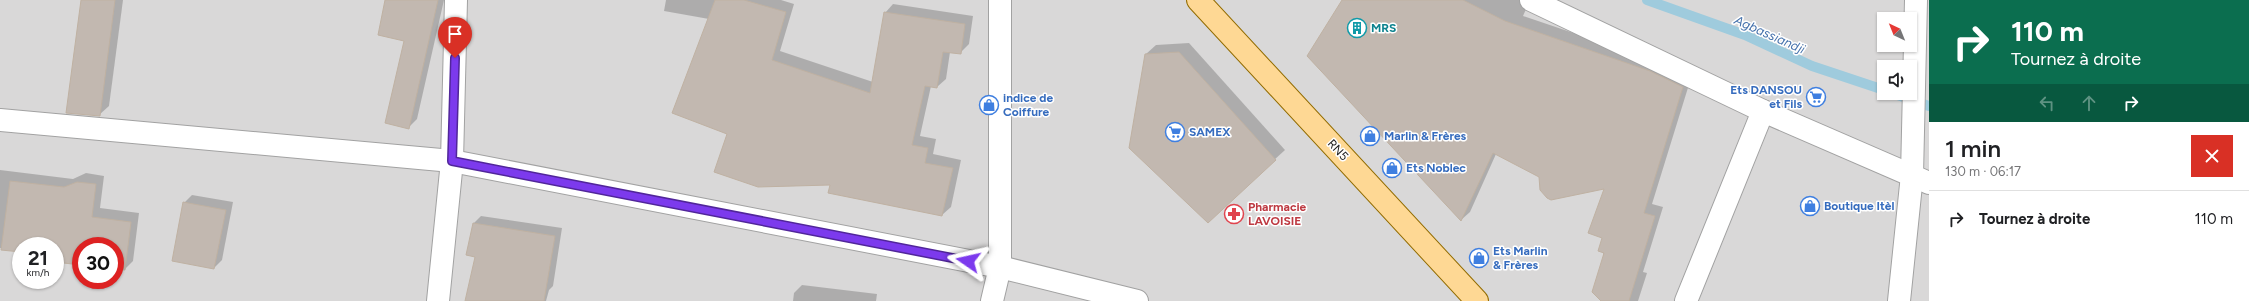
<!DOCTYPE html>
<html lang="fr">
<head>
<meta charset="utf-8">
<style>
	:root { --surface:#fff; --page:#f2f2f2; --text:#202124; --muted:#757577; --line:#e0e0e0 }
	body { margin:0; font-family:Figtree,sans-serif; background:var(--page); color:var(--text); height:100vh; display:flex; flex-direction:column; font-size:15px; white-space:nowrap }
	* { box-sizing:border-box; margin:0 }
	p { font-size:13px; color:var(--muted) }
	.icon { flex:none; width:22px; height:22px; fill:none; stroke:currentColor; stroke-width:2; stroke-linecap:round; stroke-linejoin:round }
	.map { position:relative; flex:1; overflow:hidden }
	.sheet { display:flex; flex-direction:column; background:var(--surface); width:320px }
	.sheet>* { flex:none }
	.top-card { background:#0b6e4f; color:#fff; overflow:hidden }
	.needle { width:26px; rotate:317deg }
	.controls { position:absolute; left:1877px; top:12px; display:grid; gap:8px }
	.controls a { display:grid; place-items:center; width:40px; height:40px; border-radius:0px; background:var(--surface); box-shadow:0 1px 3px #0004; font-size:20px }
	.speed { position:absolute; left:12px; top:237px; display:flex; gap:8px; font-size:20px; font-weight:700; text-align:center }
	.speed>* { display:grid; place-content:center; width:52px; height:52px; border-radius:50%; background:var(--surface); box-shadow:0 1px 3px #0004; line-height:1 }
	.speed small { font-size:10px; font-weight:400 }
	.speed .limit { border:6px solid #d22; background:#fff; color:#111 }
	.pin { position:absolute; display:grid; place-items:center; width:34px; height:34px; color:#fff; margin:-41px -17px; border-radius:50% 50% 50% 0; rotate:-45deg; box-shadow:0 0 4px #0007 }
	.pin .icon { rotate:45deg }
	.me { position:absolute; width:44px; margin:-22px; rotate:281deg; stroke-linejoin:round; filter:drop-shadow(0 0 3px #0008) }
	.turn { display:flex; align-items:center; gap:14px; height:84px; padding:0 16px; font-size:18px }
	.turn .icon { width:52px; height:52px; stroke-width:2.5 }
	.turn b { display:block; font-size:28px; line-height:34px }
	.lanes { display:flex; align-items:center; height:38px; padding:0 16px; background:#0003; justify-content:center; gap:20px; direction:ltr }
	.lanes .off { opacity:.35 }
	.round { display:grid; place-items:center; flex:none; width:42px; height:42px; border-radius:0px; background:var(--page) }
	.summary { display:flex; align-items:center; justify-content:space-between; height:68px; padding:0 16px }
	h1 { font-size:24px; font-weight:600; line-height:30px }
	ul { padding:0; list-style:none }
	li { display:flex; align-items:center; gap:12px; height:56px; padding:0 16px; border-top:1px solid var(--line) }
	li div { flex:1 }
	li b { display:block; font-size:15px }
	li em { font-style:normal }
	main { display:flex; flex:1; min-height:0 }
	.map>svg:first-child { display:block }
</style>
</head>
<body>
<main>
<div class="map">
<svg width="1929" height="301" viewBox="0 0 1929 301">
	<rect width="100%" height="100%" fill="#edeae0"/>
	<!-- residential -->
	<path fill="#d9d8d8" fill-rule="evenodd" d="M0,0H1929V301H0ZM1884,19H1910V45H1884ZM1884,67H1910V93H1884ZM21,246H55V280H21ZM81,246H115V280H81Z"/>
	<!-- shadow -->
	<g fill="#0003">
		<path d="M82,0H123L109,106L99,115Z"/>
		<path d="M386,0H444L417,119L409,127L405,40Z"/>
		<path d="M666,0H781L794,4L780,51L873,82L885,13L893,4L973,16L969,44L960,53L950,52L946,79L937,87L931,86L920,136L936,139L933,154L961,160L951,207L942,215L831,184L729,133L709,19L664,11Z"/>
		<path d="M1343,0H1530L1523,16L1659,62L1691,78L1652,204L1663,207L1643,272L1647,273L1638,301H1602L1605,188L1540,176L1496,154L1470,212L1461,220Z"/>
		<path d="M1189,43L1285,150L1208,221L1146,54L1156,45Z"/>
		<path d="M0,170L73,179L86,173L104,176L100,208L139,213L133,261L125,269L115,268V246H81V264L55,255V246H21V251L0,248Z"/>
		<path d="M192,195L233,202L222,260L214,268L184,203Z"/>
		<path d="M481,216L562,228L553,286L549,290L546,301H466L477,256L473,224Z"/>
		<path d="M802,285L877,294L876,301H793L794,293Z"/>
	</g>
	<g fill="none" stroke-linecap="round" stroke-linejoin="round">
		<!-- stream -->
		<g stroke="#9fcbdd" stroke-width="10">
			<path d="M1647,0L1745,35L1812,66L1884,90"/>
			<path d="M1892,93L1929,106"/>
		</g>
	</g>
	<!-- building -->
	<g fill="#c2b8b0" stroke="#bfb1a2">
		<path d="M81,0H115L100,116L66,113Z"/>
		<path d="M385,0H438L409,129L385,123L404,41L378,35Z"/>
		<path d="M715,0H744L786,12L772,60L870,93L884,12L965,24L961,54L943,52L937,88L925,86L912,145L928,148L925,163L953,168L942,216L828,193L830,185L758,187L714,172L727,134L672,113Z"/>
		<path d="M1342,0H1463L1505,21L1650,71L1683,87L1644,213L1655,216L1629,301H1601L1592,292L1604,253L1598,251L1602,238L1588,233L1604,189L1551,200L1547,198L1540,190L1539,177L1493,153L1461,221L1307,56Z"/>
		<path d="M1179,52L1276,160L1208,223L1129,148L1145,54Z"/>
		<path d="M10,181L64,187L77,182L96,184L92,217L131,222L125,270L115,269V246H81V265L55,262V246H21V252L1,250Z"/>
		<path d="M183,202L226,210L214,269L172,261Z"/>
		<path d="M473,223L555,236L544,301H465L475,257L466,255Z"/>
	</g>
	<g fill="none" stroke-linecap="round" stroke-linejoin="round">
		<defs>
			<g id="minor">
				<path d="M1531,0L1763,111L1929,183"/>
				<path d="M0,120L452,161L1000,267L1137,301"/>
				<path d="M438,301L452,161L456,0"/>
				<path d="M992,301L1000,267V0"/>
				<path d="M1686,301L1763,111"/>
				<path d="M1899,301L1912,175L1916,0"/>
			</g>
			<path id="major" d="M1198,0L1477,301"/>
		</defs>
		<!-- minor casing -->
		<use href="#minor" stroke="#a2a2a2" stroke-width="24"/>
		<!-- major casing -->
		<use href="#major" stroke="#926c00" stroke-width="24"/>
		<!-- minor -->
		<use href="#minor" stroke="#fff" stroke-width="22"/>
		<!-- major -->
		<use href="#major" stroke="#fed894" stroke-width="22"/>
	</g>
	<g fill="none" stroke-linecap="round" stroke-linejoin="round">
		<defs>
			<path id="route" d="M455,58L452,161L968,261"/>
		</defs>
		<!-- route casing -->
		<use href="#route" stroke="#51269a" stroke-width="10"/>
		<!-- route -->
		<use href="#route" stroke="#7c3aed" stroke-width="7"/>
	</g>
	<!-- icons -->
	<defs>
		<symbol id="building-ring" viewBox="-11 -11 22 22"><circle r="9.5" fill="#fff" stroke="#0f9aa8" stroke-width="1.5"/><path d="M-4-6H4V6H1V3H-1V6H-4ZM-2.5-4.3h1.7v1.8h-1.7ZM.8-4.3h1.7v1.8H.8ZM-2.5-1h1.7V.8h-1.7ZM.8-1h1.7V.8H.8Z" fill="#0f9aa8"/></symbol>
		<symbol id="supermarket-ring" viewBox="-11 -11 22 22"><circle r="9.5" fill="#fff" stroke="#3f7fe0" stroke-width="1.5"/><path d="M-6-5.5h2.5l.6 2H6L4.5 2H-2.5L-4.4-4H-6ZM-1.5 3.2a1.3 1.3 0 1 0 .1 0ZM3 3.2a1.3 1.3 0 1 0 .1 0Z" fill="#3f7fe0"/></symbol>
		<symbol id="shop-ring" viewBox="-11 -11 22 22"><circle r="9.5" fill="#fff" stroke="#3f7fe0" stroke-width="1.5"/><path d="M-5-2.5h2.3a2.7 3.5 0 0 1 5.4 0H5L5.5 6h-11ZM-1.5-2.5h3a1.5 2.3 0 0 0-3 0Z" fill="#3f7fe0"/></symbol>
		<symbol id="pharmacy-ring" viewBox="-11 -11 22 22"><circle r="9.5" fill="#fff" stroke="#e0444e" stroke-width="1.5"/><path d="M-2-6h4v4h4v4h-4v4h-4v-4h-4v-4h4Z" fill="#e0444e"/></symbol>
	</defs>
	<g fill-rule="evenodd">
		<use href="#building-ring" x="1346" y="17" width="22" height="22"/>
		<use href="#supermarket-ring" x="1805" y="86" width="22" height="22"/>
		<use href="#shop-ring" x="978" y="94" width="22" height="22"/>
		<use href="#supermarket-ring" x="1164" y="121" width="22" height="22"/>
		<use href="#shop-ring" x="1359" y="125" width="22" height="22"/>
		<use href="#shop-ring" x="1381" y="157" width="22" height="22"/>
		<use href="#shop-ring" x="1799" y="195" width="22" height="22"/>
		<use href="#pharmacy-ring" x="1223" y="203" width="22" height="22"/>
		<use href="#shop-ring" x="1468" y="247" width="22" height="22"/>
	</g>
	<g text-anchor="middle" stroke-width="3" stroke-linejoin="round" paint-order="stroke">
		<!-- culture labels -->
		<g font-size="12" font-weight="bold" fill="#0d838f" stroke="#fff" text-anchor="start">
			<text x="1371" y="32">MRS</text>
		</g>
		<!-- shop labels -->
		<g font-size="12" font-weight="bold" fill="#366cbe" stroke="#fff" text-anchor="start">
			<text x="1802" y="94" text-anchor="end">Ets DANSOU<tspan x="1802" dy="14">et Fils</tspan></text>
			<text x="1003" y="102">indice de<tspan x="1003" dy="14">Coiffure</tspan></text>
			<text x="1189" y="136">SAMEX</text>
			<text x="1384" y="140">Marlin &amp; Frères</text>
			<text x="1406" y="172">Ets Noblec</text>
			<text x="1824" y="210">Boutique Itèl</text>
			<text x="1493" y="255">Ets Marlin<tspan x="1493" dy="14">&amp; Frères</tspan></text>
		</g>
		<!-- street labels -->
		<g font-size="12" fill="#1b1b1b" stroke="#fff">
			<text transform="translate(1338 150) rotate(47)" y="4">RN5</text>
		</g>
		<!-- health labels -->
		<g font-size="12" font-weight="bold" fill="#be3a42" stroke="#fff" text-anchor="start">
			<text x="1248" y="211">Pharmacie<tspan x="1248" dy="14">LAVOISIE</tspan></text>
		</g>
		<!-- water labels -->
		<g font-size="13" font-style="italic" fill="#4672ac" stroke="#fff">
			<text transform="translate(1770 34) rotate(24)" y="5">Agbassiandji</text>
		</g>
	</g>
</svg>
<div class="controls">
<a><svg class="needle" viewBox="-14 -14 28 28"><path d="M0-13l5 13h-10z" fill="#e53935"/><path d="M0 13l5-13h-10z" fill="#757577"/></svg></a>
<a><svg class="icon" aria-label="sound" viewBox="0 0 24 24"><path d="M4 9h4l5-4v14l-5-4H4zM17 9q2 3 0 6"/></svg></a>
</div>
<div class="speed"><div>21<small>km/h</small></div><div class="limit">30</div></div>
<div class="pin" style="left:455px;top:58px;background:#d93025"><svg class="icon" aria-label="arrive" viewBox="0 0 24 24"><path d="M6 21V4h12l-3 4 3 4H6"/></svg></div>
<svg class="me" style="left:968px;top:261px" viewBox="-20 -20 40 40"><path d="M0-17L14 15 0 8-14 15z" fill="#7c3aed" stroke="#fff" stroke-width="4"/></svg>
</div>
<section class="sheet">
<div class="top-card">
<div class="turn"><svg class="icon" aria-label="right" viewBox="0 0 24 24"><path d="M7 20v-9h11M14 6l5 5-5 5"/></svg><div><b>110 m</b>Tournez à droite</div></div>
<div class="lanes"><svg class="icon off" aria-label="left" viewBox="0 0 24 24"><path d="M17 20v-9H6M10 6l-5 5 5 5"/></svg><svg class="icon off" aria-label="ahead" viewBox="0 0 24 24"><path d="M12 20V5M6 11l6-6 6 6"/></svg><svg class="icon" aria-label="right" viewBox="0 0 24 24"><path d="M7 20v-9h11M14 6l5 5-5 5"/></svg></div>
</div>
<div class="summary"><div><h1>1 min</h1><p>130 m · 06:17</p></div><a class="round" style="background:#d93025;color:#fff"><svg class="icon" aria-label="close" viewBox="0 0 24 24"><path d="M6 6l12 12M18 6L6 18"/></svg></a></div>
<ul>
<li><svg class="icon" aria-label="right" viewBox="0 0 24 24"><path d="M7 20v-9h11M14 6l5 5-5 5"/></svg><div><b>Tournez à droite</b></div><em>110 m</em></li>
</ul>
</section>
</main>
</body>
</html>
